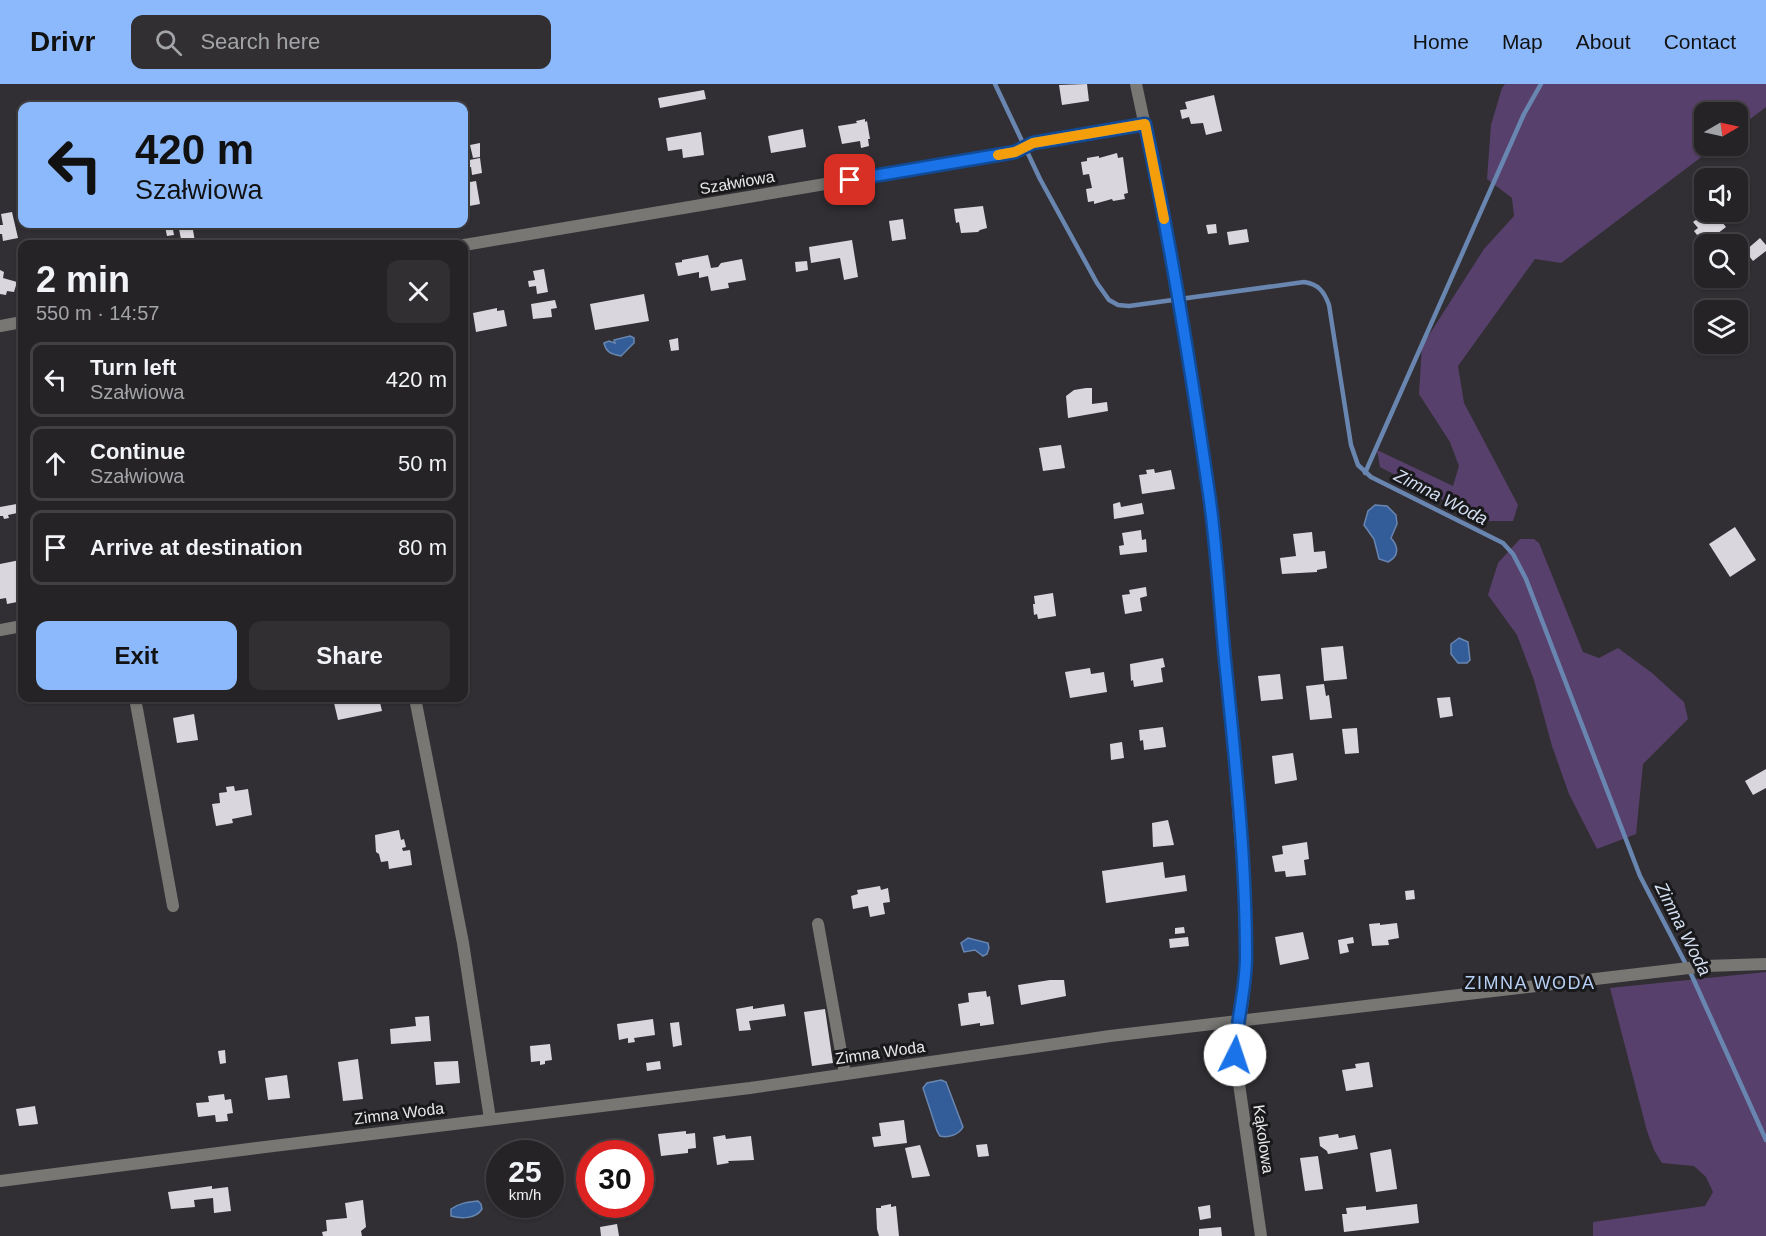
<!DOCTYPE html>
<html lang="en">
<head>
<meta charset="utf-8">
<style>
	:root { --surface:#252326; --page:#312f32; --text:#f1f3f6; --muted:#a3a4a7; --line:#424043; --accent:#8cb9fc }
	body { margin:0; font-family:Arial,sans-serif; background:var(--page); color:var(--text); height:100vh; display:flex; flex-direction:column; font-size:22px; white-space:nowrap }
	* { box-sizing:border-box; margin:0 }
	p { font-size:20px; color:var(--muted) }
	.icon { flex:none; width:33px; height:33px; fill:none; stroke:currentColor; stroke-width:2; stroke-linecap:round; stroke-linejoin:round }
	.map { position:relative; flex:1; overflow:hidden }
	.sheet { position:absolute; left:18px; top:156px; width:450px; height:462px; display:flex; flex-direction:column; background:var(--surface); border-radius:12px; box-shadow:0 2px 4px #0004,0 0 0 2px var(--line) }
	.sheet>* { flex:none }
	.banner { position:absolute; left:18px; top:18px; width:450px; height:126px; border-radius:12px; box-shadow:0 2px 4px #0004,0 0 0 2px var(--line); background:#8cb9fc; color:#111; overflow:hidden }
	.needle { width:39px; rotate:81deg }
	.buttons { position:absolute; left:1694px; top:18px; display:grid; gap:12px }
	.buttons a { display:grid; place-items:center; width:54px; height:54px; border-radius:12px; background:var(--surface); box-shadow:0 2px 4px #0004,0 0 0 2px var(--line); font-size:30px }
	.speed { position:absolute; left:486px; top:1056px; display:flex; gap:12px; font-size:30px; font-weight:700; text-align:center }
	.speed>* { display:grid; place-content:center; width:78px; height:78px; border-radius:50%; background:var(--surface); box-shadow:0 2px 4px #0004,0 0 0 2px var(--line); line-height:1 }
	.speed small { font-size:15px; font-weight:400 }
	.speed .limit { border:9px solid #d22; background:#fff; color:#111 }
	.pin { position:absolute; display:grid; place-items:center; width:51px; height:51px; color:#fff; margin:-26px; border-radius:12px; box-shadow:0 3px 9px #0006 }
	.me { position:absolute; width:66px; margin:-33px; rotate:4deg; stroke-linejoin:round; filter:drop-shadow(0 0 4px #0008) }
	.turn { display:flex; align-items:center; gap:21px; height:126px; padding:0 18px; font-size:27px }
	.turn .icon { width:78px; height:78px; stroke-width:2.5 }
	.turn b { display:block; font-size:42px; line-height:51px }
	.round { display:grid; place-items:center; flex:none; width:63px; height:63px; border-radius:12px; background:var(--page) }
	.overview { display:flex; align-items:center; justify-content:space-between; height:102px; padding:0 18px }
	h1 { font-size:36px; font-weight:600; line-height:45px }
	.cta { display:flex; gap:12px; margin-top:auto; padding:12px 18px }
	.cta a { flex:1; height:69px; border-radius:12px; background:var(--accent); color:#111; font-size:24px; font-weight:600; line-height:69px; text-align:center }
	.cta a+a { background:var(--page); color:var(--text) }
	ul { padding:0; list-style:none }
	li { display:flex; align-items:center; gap:18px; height:75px; margin:0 12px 9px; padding:0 6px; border:3px solid var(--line); border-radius:12px }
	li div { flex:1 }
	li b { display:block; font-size:22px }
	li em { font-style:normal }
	header { display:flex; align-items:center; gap:36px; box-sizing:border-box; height:84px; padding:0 30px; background:var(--accent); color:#111 }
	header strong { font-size:28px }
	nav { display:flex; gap:33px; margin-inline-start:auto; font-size:21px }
	.search { width:420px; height:54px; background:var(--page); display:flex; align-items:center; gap:15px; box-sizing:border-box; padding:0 21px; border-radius:12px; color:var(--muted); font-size:22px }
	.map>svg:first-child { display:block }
</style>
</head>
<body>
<header>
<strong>Drivr</strong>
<div class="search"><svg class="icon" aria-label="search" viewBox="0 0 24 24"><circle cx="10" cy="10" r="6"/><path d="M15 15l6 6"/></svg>Search here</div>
<nav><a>Home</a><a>Map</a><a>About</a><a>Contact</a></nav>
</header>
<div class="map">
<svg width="1766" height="1152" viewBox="0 0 1766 1152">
	<rect width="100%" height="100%" fill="#312f33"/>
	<!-- green -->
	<g fill="#58406c">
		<path d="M1505,0H1766V23L1737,45V28H1704V62H1716L1561,179L1535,175L1458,282L1464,319L1518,421L1513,437H1484L1380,383L1377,366L1453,402L1459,382L1450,358L1419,310L1422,262L1484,165L1514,132L1512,114L1487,95L1491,41L1502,4Z"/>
		<path d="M1520,455H1534L1539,459L1583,568L1599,574L1618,564L1652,589L1684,618L1688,635L1643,680L1636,750L1597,765L1569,710L1552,662L1534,596L1517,551L1488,511L1498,479Z"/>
		<path d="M1766,888V1152H1593V1138L1705,1122L1713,1108L1706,1093L1694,1082L1662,1079L1654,1066L1647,1047L1610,904Z"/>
	</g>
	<!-- water -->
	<g fill="#335d99" stroke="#6986b1" stroke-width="1.5">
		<path d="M630,252L634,254V259L621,272C612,270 606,269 604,259L609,257L615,259L614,256Z"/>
		<path d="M1375,421L1387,422L1396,431L1397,440L1391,454C1399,463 1399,472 1388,478L1379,475L1374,455L1364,441L1368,427Z"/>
		<path d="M1459,554L1468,558L1470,576L1467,579H1458L1451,570V560Z"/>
		<path d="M968,854L988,859L989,864L987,870L983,872L975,866L964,868L961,859Z"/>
		<path d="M941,996L946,998L963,1043C959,1051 948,1054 940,1052L937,1047L923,1004L927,999Z"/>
		<path d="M478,1117L481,1120L482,1125C476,1135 461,1135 451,1132V1125C460,1119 467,1118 478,1117Z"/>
	</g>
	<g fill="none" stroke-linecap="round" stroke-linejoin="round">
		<!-- stream -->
		<g stroke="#6986b1" stroke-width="4.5">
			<path d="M995,0L1040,95L1097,199L1109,216L1118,221L1129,222L1304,198C1318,200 1324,207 1329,221L1351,361L1358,381L1371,393L1503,459L1513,470L1526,495L1640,792L1692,892L1766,1056"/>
			<path d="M1365,389L1524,30L1541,0"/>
		</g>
	</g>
	<!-- building -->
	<g fill="#d9d7dd">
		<path d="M1087,0L1089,17L1062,21L1059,1Z"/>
		<path d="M704,6L706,15L660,24L658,14Z"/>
		<path d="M1214,11L1222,47L1206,51L1203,39L1191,40L1189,33L1182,35L1180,26L1187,25L1185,18Z"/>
		<path d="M865,35V38L867,37L870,55H868L869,62L861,64L860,57L842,60L838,42L857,39L856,37Z"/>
		<path d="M803,45L806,63L771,69L768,52Z"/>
		<path d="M701,48L704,71L683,74L682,65L668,67L666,54Z"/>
		<path d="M480,59V73L473,74L470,61Z"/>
		<path d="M1117,69L1118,74L1123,73L1128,109L1124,110L1125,115L1113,117L1112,115L1094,120V117L1088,118L1086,105L1092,104L1089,90L1083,91L1081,78L1087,77V74L1099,72V74Z"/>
		<path d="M480,74L482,89L472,91L471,83L465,84L464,77Z"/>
		<path d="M476,97L480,120L464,123V99Z"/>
		<path d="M983,122L987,144L980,146L978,148L961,149L959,138L956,139L954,125Z"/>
		<path d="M12,128L18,154L3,157L2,150H0V141H3L1,130Z"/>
		<path d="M1707,128H1714L1726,143L1704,160L1694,147L1698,144L1693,138Z"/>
		<path d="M903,135L906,155L892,157L889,137Z"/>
		<path d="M169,140H172L174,151L167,152L165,143H169Z"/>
		<path d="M178,140H192L195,158L182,160Z"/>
		<path d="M1216,140L1217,149L1208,150L1206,141Z"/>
		<path d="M1247,145L1249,158L1229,161L1227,148Z"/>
		<path d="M1760,154L1766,161V167L1753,177L1745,167Z"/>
		<path d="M852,156L858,193L844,196L840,174L811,179L809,163Z"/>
		<path d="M708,171L711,184L718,183L721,179L742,175L746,196L728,199L729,204L711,207L708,192L699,194V188L678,192L675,179L682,178V176Z"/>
		<path d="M807,177L808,186L796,188L795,178Z"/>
		<path d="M544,185L548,208L537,210L536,202L529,203L528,197L535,196L533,187Z"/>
		<path d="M0,186L4,188L3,194L17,198L14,208L7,207L6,211L0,210Z"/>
		<path d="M644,210L649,237L595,246L590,220Z"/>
		<path d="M555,216L557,224L551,225L552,233L533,235L531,220Z"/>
		<path d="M497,224V227L504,226L507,242L476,248L473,229Z"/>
		<path d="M678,254L679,266L671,267L669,256Z"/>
		<path d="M1086,304H1092V320L1107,318L1108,327L1068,334L1066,312L1074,306Z"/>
		<path d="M1061,361L1065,384L1043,387L1039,364Z"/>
		<path d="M1154,385L1155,389L1171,386L1175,405L1142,410L1139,391L1147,390L1146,386Z"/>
		<path d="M1120,418L1121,423L1142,419L1144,430L1114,435L1113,420Z"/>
		<path d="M22,419V428L8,431L9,434L4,435L3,432H0V423Z"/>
		<path d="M1735,443L1756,476L1730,493L1709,460Z"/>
		<path d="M1141,446L1142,456L1146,455L1147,468L1120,471L1119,462L1124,461L1122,449Z"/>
		<path d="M1312,448L1314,468L1325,467L1327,484L1317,486V488L1282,490L1280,474L1296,472L1293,450Z"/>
		<path d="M20,476L22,486V517L7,520L6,514L0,515V480Z"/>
		<path d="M1146,503L1147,512L1140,514L1142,527L1125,530L1122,511L1130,510L1129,506Z"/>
		<path d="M1053,509L1056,532L1038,535L1037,530L1034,531L1033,520H1035L1034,512Z"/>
		<path d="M1343,562L1347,595L1324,597L1321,564Z"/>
		<path d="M1163,574L1165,583L1161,584L1163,598L1134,603L1133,596L1131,597L1130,580Z"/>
		<path d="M1090,584L1091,590L1104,588L1107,608L1070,614L1065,588Z"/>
		<path d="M1280,590L1283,615L1261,617L1258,592Z"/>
		<path d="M1324,600L1326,612L1329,611L1332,634L1310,636L1306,602Z"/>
		<path d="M1450,613L1453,632L1440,634L1437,614Z"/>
		<path d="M257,614H270V617L258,619Z"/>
		<path d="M347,614H367L368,616L379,614L382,627L338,636L334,619L345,617Z"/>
		<path d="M194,630L198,656L177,659L173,634Z"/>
		<path d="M1163,643L1166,663L1144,666L1143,656L1140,657L1139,646Z"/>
		<path d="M1357,644L1359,669L1345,670L1342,645Z"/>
		<path d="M1122,658L1124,674L1111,676L1110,660Z"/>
		<path d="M1293,669L1297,696L1275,700L1272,672Z"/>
		<path d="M1766,685V704L1753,711L1745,697Z"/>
		<path d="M234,702L235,707L248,705L252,731L232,735L233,739L216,742L212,720L220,719L219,709L227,708L226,703Z"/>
		<path d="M1168,736L1174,761L1153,763L1152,739Z"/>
		<path d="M399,746L401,756L404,755L406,763L402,764L403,767L410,766L412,781L389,785L388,777L381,778L379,770L376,768L375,751Z"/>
		<path d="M1307,758L1309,775L1304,776L1306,791L1286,793L1285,787L1275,788L1272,772L1283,770L1282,762Z"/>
		<path d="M1163,778L1165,794L1185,791L1187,807L1106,819L1102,787Z"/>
		<path d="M880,802L881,806L888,804L890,818L883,819L885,830L870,833L868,822L853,825L851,812L858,810L857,806Z"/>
		<path d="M1414,806L1415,815L1406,816L1405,807Z"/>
		<path d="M1380,839V841L1397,839L1399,854L1388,856L1389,861L1372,862L1369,840Z"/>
		<path d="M1184,843L1185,849L1175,850V844Z"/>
		<path d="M1303,848L1309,875L1280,881L1275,853Z"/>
		<path d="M1188,853L1189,862L1170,864L1169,855Z"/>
		<path d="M1353,853L1354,859L1347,860L1349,868L1340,870L1338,856Z"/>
		<path d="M1050,896H1064L1066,912L1021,921L1018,901Z"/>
		<path d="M986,907L987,913L990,912L994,940L980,942V939L961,942L958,920L969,918L968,909Z"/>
		<path d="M784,920L786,932L749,937L751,946L739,947L736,925L753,922V925Z"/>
		<path d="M825,925L833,979L812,982L804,928Z"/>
		<path d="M429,932L431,957L391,960L390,945L416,942L415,933Z"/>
		<path d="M653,935L655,951L634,954L635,958L628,959V954L619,956L617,940Z"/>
		<path d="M679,938L682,961L673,963L670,939Z"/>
		<path d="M550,960L552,976L545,977V980L540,981V977L531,978L530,962Z"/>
		<path d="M225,966L226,979L220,980L218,967Z"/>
		<path d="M358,975L363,1015L343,1017L338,978Z"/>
		<path d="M458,977L460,999L436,1001L434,978Z"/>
		<path d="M660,977L661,985L647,987L646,979Z"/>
		<path d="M1369,978L1373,1003L1346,1007L1342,986L1356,984L1355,980Z"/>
		<path d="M287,991L290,1014L268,1016L265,994Z"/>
		<path d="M224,1010L225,1016L231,1015L233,1029L227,1030L228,1037L216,1038L215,1031L198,1033L196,1019L209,1018L208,1012Z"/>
		<path d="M35,1022L38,1040L19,1042L16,1025Z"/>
		<path d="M904,1036L907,1059L874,1063L872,1053L881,1052L879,1039Z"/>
		<path d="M686,1047V1050L695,1049L696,1064L688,1065V1069L661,1072L658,1050Z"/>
		<path d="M1338,1050L1339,1054L1355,1051L1358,1065L1328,1070L1327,1067L1320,1062L1319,1053Z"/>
		<path d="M725,1051L726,1055L751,1052L754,1076L728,1077L729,1079L717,1081L713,1053Z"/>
		<path d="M987,1060L989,1072L978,1073L976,1061Z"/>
		<path d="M920,1061L930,1092L912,1094L905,1064Z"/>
		<path d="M1391,1065L1397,1105L1376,1108L1370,1069Z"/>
		<path d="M1318,1072L1323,1105L1305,1107L1300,1074Z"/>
		<path d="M212,1102V1105L228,1103L231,1127L214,1129L213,1114L194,1116L195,1123L171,1125L168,1108Z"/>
		<path d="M363,1116L366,1143L361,1147L362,1152H323L322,1148L327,1147L326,1136L347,1134L345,1119Z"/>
		<path d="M891,1120V1123L896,1122L899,1152H879L877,1145L876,1124H881V1122Z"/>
		<path d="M1417,1120L1419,1139L1344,1148L1342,1130H1347L1346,1124L1366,1122V1126Z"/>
		<path d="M1210,1121L1211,1134L1200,1136L1198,1123Z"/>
		<path d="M617,1140L619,1152H601L600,1143Z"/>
		<path d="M1221,1143L1222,1152H1199V1145Z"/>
	</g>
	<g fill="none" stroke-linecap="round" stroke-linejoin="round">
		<!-- minor -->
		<g stroke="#787774" stroke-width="12">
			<path d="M1136,0L1159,108L1178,206L1210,419L1232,642L1244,804L1246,892L1242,924L1238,939L1236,979L1261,1152"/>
			<path d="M464,161L1015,68L1033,59L1145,40"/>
			<path d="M0,242L22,238"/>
			<path d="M0,546L22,542"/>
			<path d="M135,614L173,822"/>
			<path d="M415,614L463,859L490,1035"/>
			<path d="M818,840L845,990"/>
			<path d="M0,1097L265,1063L750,1004L1110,952L1706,882L1766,880"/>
		</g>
	</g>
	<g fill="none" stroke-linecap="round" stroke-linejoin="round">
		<defs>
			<path id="route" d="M850,96L1015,68L1033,59L1145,40C1172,165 1192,291 1210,417C1217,470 1220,523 1225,576C1235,674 1246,774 1246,873C1246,906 1236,938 1235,971"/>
		</defs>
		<!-- route casing -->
		<use href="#route" stroke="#114b97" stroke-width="15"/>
		<!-- route -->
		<use href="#route" stroke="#1a73e8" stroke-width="10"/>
		<!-- slow -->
		<path stroke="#f59e0b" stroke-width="10" d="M998,71L1015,68L1033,59L1145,40L1164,135"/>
	</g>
	<g text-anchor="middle" stroke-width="6" stroke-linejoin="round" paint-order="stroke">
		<!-- street labels -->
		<g font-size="16" fill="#e8e7ea" stroke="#19181a">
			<text transform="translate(737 98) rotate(-10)" y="6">Szałwiowa</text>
			<text transform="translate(880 968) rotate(-8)" y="6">Zimna Woda</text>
			<text transform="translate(399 1029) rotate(-7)" y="6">Zimna Woda</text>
			<text transform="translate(1264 1055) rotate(82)" y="6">Kąkolowa</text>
		</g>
		<!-- water labels -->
		<g font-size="18" font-style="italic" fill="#d2def0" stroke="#19181a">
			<text transform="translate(1441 413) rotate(27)" y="6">Zimna Woda</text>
			<text transform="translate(1683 845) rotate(63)" y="6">Zimna Woda</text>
		</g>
		<!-- neighbourhood labels -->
		<g font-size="18" letter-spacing="1.5" fill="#b6cff5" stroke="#19181a">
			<text x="1530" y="905">ZIMNA WODA</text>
		</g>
	</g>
</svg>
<div class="buttons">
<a><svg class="needle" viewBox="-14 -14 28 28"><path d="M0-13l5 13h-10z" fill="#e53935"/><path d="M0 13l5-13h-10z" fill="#a3a4a7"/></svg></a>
<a><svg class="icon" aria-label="sound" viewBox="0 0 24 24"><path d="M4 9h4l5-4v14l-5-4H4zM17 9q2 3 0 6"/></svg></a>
<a><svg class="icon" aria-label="search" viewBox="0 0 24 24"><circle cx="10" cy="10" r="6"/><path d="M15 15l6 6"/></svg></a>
<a><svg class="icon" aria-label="layers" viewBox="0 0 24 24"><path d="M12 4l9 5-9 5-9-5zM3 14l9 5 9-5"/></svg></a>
</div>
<div class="speed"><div>25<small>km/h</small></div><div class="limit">30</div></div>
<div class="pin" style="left:850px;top:96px;background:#d93025"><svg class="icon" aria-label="arrive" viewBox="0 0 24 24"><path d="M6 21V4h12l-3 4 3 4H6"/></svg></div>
<svg class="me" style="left:1235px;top:971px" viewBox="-20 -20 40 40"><circle r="19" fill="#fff"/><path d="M0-13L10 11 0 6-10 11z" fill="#1a73e8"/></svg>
<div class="banner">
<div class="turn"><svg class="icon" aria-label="left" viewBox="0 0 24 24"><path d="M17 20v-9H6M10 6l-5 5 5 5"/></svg><div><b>420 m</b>Szałwiowa</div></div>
</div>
<section class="sheet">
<div class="overview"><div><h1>2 min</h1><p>550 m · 14:57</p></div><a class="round"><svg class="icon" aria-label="close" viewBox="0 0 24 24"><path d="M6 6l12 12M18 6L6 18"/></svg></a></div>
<ul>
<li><svg class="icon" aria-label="left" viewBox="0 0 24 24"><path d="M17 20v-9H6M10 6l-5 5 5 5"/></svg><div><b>Turn left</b><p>Szałwiowa</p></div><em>420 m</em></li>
<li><svg class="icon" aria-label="ahead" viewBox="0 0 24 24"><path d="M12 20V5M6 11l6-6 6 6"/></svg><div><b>Continue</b><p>Szałwiowa</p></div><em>50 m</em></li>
<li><svg class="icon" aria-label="arrive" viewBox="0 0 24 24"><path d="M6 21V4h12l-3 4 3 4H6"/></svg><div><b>Arrive at destination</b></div><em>80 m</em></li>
</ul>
<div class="cta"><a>Exit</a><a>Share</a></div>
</section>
</div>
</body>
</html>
